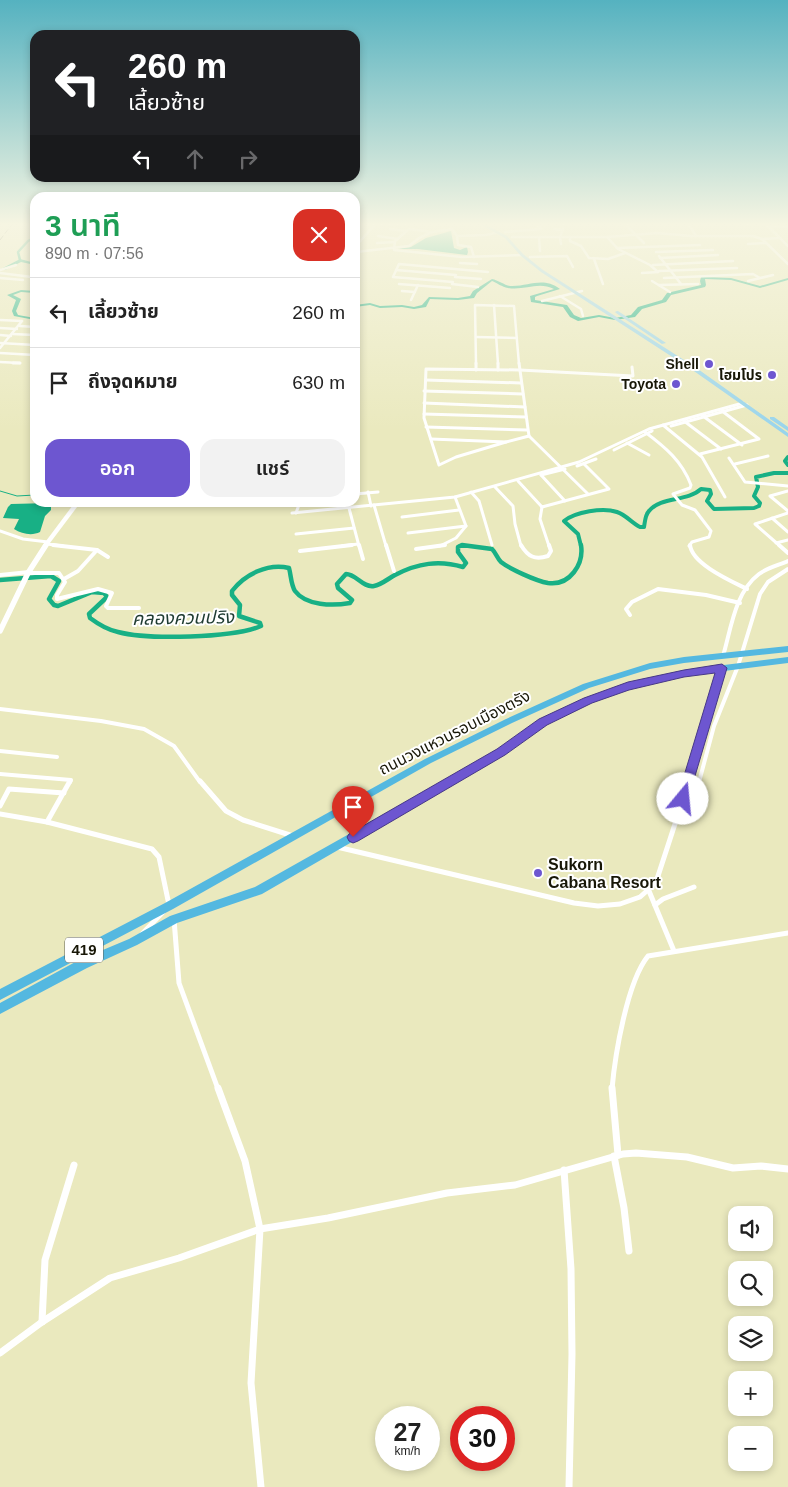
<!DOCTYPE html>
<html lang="th">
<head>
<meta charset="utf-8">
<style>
	:root { --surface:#fff; --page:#f2f2f2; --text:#222; --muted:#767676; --line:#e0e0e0; --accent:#6d56d0 }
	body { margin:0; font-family:Arial,"Noto Sans Thai",sans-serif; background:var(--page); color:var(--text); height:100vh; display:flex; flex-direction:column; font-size:19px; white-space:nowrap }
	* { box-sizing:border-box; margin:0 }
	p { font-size:16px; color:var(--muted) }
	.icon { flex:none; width:28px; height:28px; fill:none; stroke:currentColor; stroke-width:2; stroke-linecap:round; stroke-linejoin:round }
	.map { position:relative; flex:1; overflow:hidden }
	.details { position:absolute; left:30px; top:192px; width:330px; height:315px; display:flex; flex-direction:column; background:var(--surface); border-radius:15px; box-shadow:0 2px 8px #0003 }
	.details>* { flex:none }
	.guide { position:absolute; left:30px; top:30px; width:330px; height:152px; border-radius:15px; box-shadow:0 2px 8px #0003; background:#202124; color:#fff; overflow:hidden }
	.controls { position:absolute; left:728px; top:1206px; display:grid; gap:10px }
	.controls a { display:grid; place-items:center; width:45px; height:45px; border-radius:10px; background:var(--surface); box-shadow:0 2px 8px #0003; font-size:25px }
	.speed { position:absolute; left:375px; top:1406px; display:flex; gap:10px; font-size:25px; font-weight:700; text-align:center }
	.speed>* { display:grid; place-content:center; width:65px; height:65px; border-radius:50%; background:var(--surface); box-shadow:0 2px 8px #0003; line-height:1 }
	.speed small { font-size:12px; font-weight:400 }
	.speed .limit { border:8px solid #d22; background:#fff; color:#111 }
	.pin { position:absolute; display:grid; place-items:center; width:42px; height:42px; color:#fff; margin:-51px -21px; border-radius:50% 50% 50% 0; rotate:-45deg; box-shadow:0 0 5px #0007 }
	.pin .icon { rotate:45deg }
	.me { position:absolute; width:55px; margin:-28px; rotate:17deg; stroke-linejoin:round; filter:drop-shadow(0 0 4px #0008) }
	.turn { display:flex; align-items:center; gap:18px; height:105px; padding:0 15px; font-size:22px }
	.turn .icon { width:65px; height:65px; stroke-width:2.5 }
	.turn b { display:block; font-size:35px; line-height:42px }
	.lanes { display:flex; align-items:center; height:48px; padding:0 15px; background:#0003; justify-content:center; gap:25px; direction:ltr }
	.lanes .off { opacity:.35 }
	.round { display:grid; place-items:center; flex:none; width:52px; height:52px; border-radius:15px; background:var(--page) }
	.headline { display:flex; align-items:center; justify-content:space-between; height:85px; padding:0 15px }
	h1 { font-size:30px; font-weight:600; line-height:38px; color:#1e9e55 }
	.primary-button { display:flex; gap:10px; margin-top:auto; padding:10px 15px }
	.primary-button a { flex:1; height:58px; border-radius:15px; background:var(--accent); color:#fff; font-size:20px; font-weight:600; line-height:58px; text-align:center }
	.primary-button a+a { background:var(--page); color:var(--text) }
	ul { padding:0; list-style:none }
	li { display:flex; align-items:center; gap:15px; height:70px; padding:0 15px; border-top:1px solid var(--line) }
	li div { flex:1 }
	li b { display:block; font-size:19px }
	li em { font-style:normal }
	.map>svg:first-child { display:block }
</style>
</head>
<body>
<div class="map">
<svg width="788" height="1487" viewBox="0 0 788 1487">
	<rect width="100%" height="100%" fill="#eae9be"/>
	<!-- water -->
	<g fill="#18b085">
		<path d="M451,231L454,248L460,250L467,247L468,252L467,255L418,249H398L411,247L426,238Z"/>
		<path d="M51,503V510L45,516L40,532C32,536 22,534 14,529L19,519L3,518L8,507L11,504Z"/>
	</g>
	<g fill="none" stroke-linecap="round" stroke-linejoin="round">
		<!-- stream -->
		<path stroke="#18b085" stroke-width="1" d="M0,491L17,496L35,495"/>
		<!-- canal-far2 -->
		<path stroke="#18b085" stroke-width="2.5" d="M20,260L18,252L28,241L35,237"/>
		<!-- canal-far1 -->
		<g stroke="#18b085" stroke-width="4">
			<path d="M788,457L785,461L788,465"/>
			<path d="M460,546H469"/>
			<path d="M581,546L578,534L564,521C575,512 603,507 617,512C626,515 632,523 640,527H644C645,522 645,515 649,511C661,496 687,502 701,489L710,490L711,494L707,501L714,509L754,508L759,506L760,503L754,496L758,487L756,477L774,473H788"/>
		</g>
		<!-- canal -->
		<path stroke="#18b085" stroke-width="4.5" d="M0,580L51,576L59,581L49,599L54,605L58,606L92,592L104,593L107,597L89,614L90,618C98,624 108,630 118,632C148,640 233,638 261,626L260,623L239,616L240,605L232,595V591C245,574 268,563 289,568C291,575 291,585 295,591C306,606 333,606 350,603L352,600L338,588L337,584L346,574C356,574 363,588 374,586C381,585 389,578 395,575C418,563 439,560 463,567L466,563L458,552V547L462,545L492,549C496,553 497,558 501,562C510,569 536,581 548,583C570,586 584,564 581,545"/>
		<!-- river -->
		<g fill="#18b085" fill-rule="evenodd">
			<path d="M20,259L35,263V265L21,262L5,270L1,269Z"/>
			<path d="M35,276V280L33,279V277Z"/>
			<path d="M701,277L731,278L760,286L788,278V280L760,288L731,280L705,279L706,285L705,287L671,295L666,302L642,309L635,317L615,320L599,317L578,321L570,317L563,307L531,302L530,296L554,289C538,281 524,291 508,288C502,287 497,283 492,281L477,293L474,298L458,300L430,299L426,307L414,309L402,307L380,308L370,305L355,307V305L370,303L380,306L402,305L414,307L422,305L429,297L458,298L470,296L473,291L492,279C498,280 504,285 510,286C529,287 542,276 560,289L537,296L535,297V300L567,305L574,315L581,318L599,315L615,318L631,315L638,307L662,300L667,293L701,285L700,281Z"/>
			<path d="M21,290L35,291V293L21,292L13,295L21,299L16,311L18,315L35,318V320L14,316L12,311L16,300L7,295Z"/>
		</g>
		<!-- street-far4 -->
		<g stroke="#fff" stroke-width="2.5">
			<path d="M624,223L644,243"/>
			<path d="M688,223L696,236"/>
			<path d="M765,223L788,246"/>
			<path d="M376,224L412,225"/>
			<path d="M560,224L573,223"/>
			<path d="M626,224L634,223"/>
			<path d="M744,224L752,223"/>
			<path d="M768,226L788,227"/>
			<path d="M390,229L406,231"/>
			<path d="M554,229L563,230"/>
			<path d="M432,232L409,229L395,241L394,250L462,257L522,255"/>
			<path d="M505,232L541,229L538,226"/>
			<path d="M378,236L398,239"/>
			<path d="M457,236L486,235L499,232"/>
			<path d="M512,237H607L657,233L691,236H753L762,239L788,264"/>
			<path d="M539,237L540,251"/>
			<path d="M607,237L618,249L650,265L658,272"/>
			<path d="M570,238V241L581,246L589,258L608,259L625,253"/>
			<path d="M762,239L780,238"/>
			<path d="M377,243L394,242"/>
			<path d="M561,244L560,238L563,228"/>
			<path d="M748,244L766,243"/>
			<path d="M617,248L700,245"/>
			<path d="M356,252L409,246L419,238L432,232L452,229L457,236L458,245L471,247L474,257"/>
			<path d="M656,252L713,250"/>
			<path d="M659,256L681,284"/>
			<path d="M530,257L567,256L573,267"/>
			<path d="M660,258L718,255"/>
			<path d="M594,259L603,284"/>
			<path d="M355,261L356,246L376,223"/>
			<path d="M460,263L477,264"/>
			<path d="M653,265L733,261"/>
			<path d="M0,270L16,265"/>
			<path d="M396,270L456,275"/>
			<path d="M659,271L737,268"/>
			<path d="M0,273L32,277"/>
			<path d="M642,273L658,272"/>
			<path d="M455,277L481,279"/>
			<path d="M0,278L23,280"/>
			<path d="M664,278L753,274L760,278"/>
			<path d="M652,281L670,292"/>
			<path d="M748,281L773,275"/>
			<path d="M453,282L393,277L399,264L488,272"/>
			<path d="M399,284L450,288"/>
			<path d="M452,284L478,287"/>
			<path d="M659,285L698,284"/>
			<path d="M402,291L415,292"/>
			<path d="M560,296L581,309L583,316"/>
			<path d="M411,300L418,285"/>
			<path d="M542,301L582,291"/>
			<path d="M494,305L498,364"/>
			<path d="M0,320L22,321"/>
			<path d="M20,326L35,327"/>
			<path d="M0,328L17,329"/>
			<path d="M12,334L35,335"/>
			<path d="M0,335L11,336"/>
			<path d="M476,337L517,338"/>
			<path d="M0,343L35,345"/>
			<path d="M0,348L22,321"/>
			<path d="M0,353L35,355"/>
			<path d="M0,362L20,363"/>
			<path d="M476,364L475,305L514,306L519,364"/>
		</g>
		<!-- street-far3 -->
		<g stroke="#fff" stroke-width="3">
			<path d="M13,363H20"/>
			<path d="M476,363V370"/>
			<path d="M498,363V370"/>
			<path d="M519,363L529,436L588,494"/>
			<path d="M426,380L521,383"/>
			<path d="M424,391L523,394"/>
			<path d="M424,403L525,407"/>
			<path d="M424,414L526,417"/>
			<path d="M703,416L742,445"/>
			<path d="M684,421L721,449"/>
			<path d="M663,425L702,457L725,497"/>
			<path d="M671,426L747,405"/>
			<path d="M426,427L527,430"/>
			<path d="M645,432C665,447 682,461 691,485L690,488L673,494L682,505L695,510L711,531L709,537L692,542L689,546"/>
			<path d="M431,439L506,442L529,436"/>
			<path d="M506,442L456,457L439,465L424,418L426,369L520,370L633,376L632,367"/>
			<path d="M627,443L649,455"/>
			<path d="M614,450L652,431"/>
			<path d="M700,454L759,439L722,411"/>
			<path d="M729,458L745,482L788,486"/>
			<path d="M735,464L768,456"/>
			<path d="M577,466L596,459"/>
			<path d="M541,475L565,469"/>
			<path d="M541,475L565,501"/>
			<path d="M518,481L542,507"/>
			<path d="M495,487L513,506L515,524L521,546"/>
			<path d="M788,491L770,496L788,511"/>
			<path d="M368,492L371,506"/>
			<path d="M471,492L479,501L492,545"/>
			<path d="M355,494L378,492"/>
			<path d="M374,505L386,546"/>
			<path d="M542,507L540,519L549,546"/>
			<path d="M542,507L609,489L584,464"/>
			<path d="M349,508L359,546"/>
			<path d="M292,513L455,497L579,462L649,429L743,403"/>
			<path d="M296,513L300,502"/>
			<path d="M402,517L459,510"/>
			<path d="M772,518L788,532"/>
			<path d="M0,531L23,539L48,542"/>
			<path d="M408,533L466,526"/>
			<path d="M296,534L354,528"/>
			<path d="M776,543L788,540"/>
			<path d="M47,544L63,546"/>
			<path d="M342,546L358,544"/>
			<path d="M440,546L456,538L466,526L455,497"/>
			<path d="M780,546L755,524L788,513"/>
		</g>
		<!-- street-far2 -->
		<g stroke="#fff" stroke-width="4">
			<path d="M53,545L97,550L108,557"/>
			<path d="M359,545L363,559"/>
			<path d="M386,545L394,571"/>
			<path d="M521,545C528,557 535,560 548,556L551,551L549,545"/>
			<path d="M690,545C692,564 731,581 747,589"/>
			<path d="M779,545L788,553"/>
			<path d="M416,549L445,545"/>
			<path d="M300,551L352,545"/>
			<path d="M28,573H59L65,582L57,595V599L98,589L112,593L106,606L108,608H139"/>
			<path d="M0,575L29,572"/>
			<path d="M64,579L78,571L97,550"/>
			<path d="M630,615L626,609L632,602L658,589L706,595L740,603"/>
			<path d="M723,656C731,629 735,592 759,574C767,568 779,565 788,561"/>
			<path d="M0,709L101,721L144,729L174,746L200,782"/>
			<path d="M0,751L57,757"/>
			<path d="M0,774L71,780L70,782"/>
			<path d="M688,782L722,668"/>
			<path d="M699,782L714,726L738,666L760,594L768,582L788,569"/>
		</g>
		<!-- street-far1 -->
		<g stroke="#fff" stroke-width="5">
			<path d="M200,781L226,811L243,820L293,836"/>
			<path d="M695,795L699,781"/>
			<path d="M0,806L9,789L64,793"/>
			<path d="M0,814L47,822L152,849L159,857L169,905"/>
			<path d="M47,822L70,781"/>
			<path d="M337,847L574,903L598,906L620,904L640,897L649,889L657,879L689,781"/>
			<path d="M649,891L674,951"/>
			<path d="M655,905L663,899L694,887"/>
			<path d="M174,919L179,983L218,1089"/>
			<path d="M142,934L163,912"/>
			<path d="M612,1089C615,1055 627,982 648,956L788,933"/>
		</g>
		<!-- street -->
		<g stroke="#fff" stroke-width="7">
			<path d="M218,1088L245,1161L260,1229L251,1383L261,1487"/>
			<path d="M612,1088L618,1155"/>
			<path d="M614,1156L624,1208L629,1251"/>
			<path d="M564,1170L571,1269L572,1354L569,1487"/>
			<path d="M42,1322L45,1260L74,1165"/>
			<path d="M0,1353L42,1322L110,1278L179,1258L260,1229L328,1218L447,1193L515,1185L623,1154L636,1153L687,1157L733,1168L761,1166L788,1169"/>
		</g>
		<!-- secondary-far1 -->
		<path stroke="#fff" stroke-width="4.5" d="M45,546L78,502"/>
		<!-- secondary -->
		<path stroke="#fff" stroke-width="5.5" d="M0,631L28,573L46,545"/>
		<!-- primary -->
		<g fill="#98d4ec" fill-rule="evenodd">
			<path d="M478,223H483L507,236L523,254L543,270L695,367L788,433V437L691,369L541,272L521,256L505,238Z"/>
			<path d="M617,311H618L666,343L662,344L616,313L615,312Z"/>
			<path d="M770,417H774L788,427V431L770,419Z"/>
		</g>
		<!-- highway -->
		<g fill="#54b8e0" fill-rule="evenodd">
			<path d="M788,646V652L684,663L650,669L589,688L512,723L431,763L173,909L0,1000V989L165,903L425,759L506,719L583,684L650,663L684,657Z"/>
			<path d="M788,657V663L684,676L630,689L591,703L546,724L504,754L262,894L177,923L137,945L87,968L0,1014V1003L79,960L129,939L170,916L255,887L498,750L540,720L585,699L628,683L684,670Z"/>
		</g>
		<!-- rail -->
		<path stroke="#3b3a26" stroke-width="1" stroke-dasharray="5.5 2.5" stroke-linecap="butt" d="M0,240L13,223"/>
	</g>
	<!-- sky -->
	<linearGradient id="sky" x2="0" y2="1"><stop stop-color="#55b2c0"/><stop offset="0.52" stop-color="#f6f5e2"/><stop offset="1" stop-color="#f6f5e2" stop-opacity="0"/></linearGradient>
	<rect width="788" height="431" fill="url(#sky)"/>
	<!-- route -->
	<path fill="#6d56d0" stroke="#473887" d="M722,664L727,668L687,803H679L677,799L715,673L684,677L629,690L592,703L547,725L505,755L358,841L353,843L349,841L347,837L349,834L497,749L539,719L584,698L628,682L684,670Z"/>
	<!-- markers -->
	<g fill="#6d56d0" stroke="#fff" stroke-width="2">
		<circle cx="709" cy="364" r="5"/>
		<circle cx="772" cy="375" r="5"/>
		<circle cx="676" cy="384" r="5"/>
		<circle cx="538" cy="873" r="5"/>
	</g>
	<g text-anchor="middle" stroke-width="4" stroke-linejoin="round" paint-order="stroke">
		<!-- far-poi labels -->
		<g font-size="14" font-weight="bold" fill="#181707" stroke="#fff" text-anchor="end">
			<text x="699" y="369">Shell</text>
			<text x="762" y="380">โฮมโปร</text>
			<text x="666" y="389">Toyota</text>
		</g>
		<!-- shield labels -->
		<rect fill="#fff" stroke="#5d5d51" stroke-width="1" x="65" y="937.5" width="38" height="25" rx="4"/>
		<g font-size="15" font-weight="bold" fill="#181707">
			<text x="84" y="955">419</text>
		</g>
		<!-- street labels -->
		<g font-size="16" fill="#181707" stroke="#fff">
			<text transform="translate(454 732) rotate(-27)" y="6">ถนนวงแหวนรอบเมืองตรัง</text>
		</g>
		<!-- poi labels -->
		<g font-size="16" font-weight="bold" fill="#181707" stroke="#fff" text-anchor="start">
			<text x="548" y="870">Sukorn<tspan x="548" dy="18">Cabana Resort</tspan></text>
		</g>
		<!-- water labels -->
		<g font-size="18" font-style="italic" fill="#203c32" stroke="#fff">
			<text transform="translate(183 618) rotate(-1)" y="6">คลองควนปริง</text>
		</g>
	</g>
</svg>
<div class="controls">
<a><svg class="icon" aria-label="sound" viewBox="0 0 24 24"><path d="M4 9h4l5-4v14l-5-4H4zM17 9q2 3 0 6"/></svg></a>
<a><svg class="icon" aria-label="search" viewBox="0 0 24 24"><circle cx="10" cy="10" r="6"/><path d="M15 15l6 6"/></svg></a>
<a><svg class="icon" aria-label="layers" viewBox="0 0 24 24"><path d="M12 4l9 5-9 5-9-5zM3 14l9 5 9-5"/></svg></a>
<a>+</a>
<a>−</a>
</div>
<div class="speed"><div>27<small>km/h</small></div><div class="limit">30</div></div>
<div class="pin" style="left:353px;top:837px;background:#d93025"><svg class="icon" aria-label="arrive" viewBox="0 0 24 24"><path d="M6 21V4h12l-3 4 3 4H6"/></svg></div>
<svg class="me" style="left:683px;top:799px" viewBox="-20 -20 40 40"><circle r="19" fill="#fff"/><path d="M0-13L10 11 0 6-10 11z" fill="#6d56d0"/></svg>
<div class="guide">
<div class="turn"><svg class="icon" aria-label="left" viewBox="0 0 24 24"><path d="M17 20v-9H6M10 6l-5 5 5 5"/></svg><div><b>260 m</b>เลี้ยวซ้าย</div></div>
<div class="lanes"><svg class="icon" aria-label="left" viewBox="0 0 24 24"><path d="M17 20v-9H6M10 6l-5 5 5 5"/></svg><svg class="icon off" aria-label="ahead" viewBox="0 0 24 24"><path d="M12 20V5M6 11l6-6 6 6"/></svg><svg class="icon off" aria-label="right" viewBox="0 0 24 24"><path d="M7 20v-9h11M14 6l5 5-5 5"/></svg></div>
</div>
<section class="details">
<div class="headline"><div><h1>3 นาที</h1><p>890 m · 07:56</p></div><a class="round" style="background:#d93025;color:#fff"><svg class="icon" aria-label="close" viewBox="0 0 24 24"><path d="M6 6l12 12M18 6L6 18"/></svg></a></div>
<ul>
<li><svg class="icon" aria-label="left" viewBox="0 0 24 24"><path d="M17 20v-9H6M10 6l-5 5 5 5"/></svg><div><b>เลี้ยวซ้าย</b></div><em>260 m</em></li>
<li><svg class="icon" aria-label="arrive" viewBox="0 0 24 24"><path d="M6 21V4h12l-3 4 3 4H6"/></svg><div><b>ถึงจุดหมาย</b></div><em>630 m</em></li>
</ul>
<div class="primary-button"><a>ออก</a><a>แชร์</a></div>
</section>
</div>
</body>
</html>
